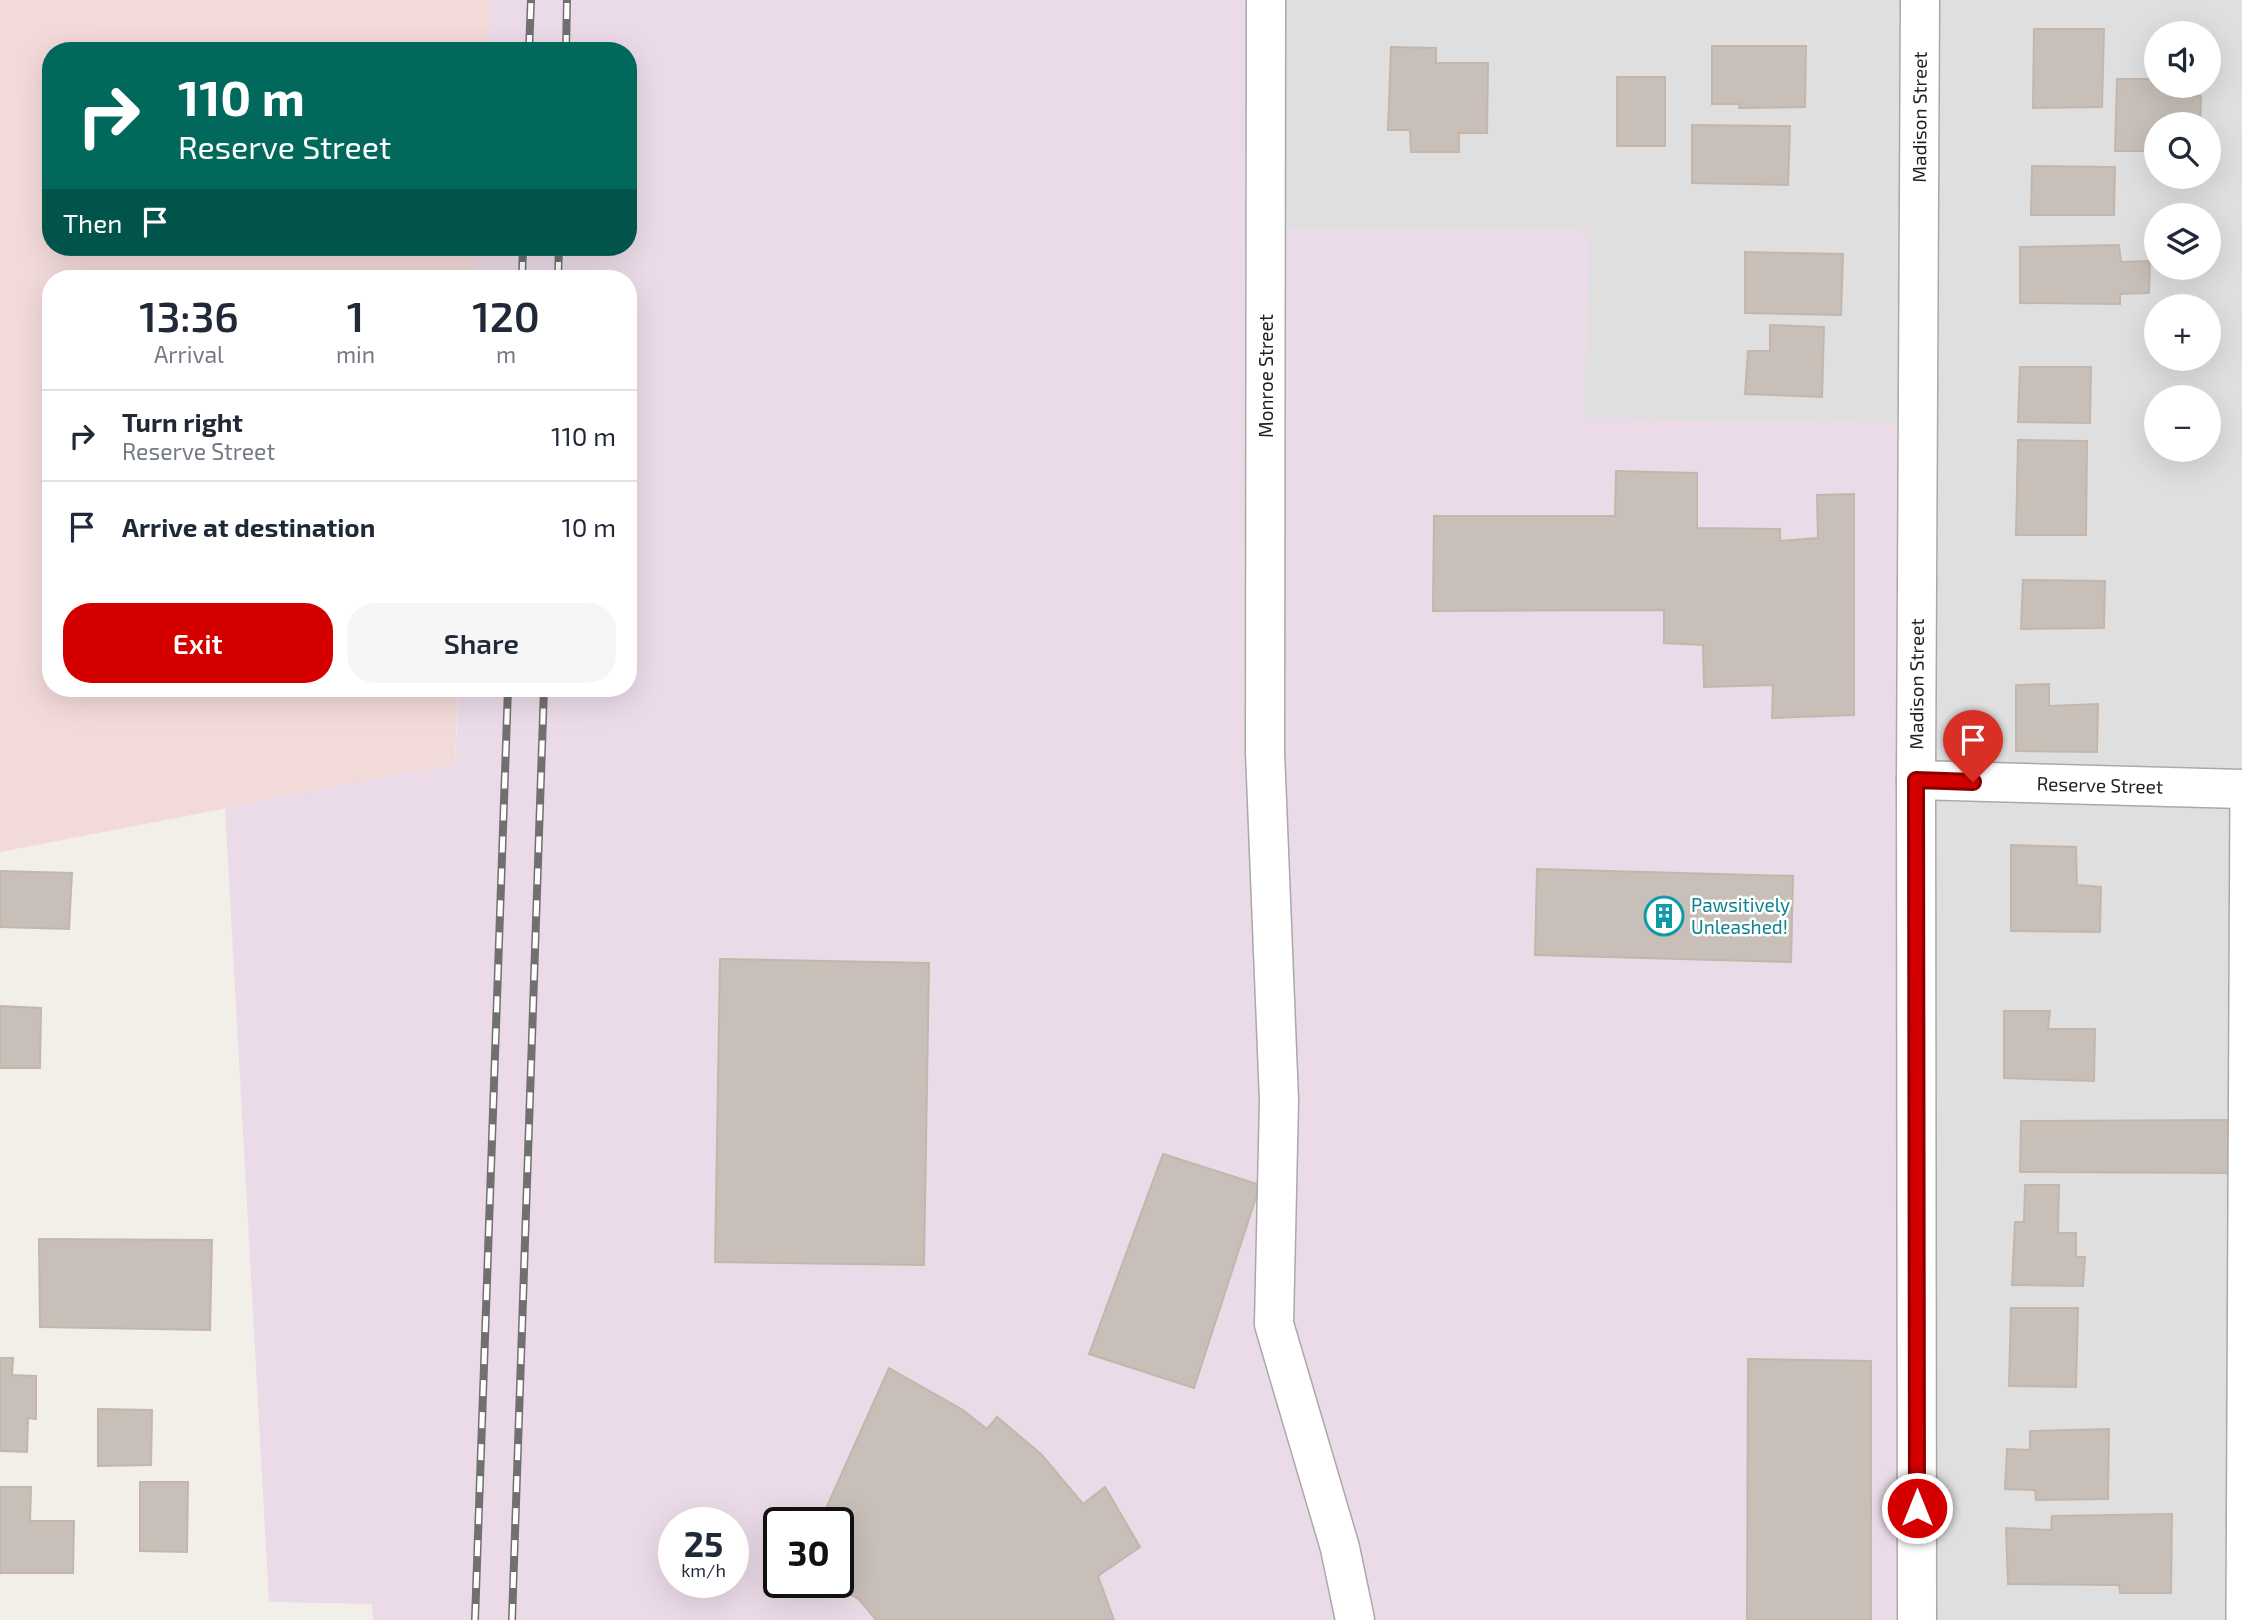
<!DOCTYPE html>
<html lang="en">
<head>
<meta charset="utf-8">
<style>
	:root { --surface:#fff; --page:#f6f6f7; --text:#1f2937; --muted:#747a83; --line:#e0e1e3; --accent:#d40000 }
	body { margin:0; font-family:"Exo 2",sans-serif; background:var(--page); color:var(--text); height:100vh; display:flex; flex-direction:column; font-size:26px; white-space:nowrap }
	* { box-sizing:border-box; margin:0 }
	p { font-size:23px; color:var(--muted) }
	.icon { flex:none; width:38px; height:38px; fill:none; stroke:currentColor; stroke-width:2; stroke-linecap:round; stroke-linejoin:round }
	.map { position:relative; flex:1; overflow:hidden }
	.panel { position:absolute; left:42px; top:270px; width:595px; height:427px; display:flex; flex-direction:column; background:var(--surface); border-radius:28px; box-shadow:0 7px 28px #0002 }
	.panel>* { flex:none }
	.banner { position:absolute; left:42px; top:42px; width:595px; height:214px; border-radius:28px; box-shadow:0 7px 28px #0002; background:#00695c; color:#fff; overflow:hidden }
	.fabs { position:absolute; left:2144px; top:21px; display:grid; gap:14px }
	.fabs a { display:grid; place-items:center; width:77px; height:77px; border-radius:50%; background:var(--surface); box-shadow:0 7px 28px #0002; font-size:35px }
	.speed { position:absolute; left:658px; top:1507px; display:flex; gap:14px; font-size:35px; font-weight:700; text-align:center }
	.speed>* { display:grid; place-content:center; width:91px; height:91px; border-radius:50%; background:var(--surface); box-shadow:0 7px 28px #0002; line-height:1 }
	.speed small { font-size:18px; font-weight:400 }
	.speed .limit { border:4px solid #111; border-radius:10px; background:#fff; color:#111 }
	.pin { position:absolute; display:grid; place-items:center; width:60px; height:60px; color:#fff; margin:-72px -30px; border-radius:50% 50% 50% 0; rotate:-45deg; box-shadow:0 0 7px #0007 }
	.pin .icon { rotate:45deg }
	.me { position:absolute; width:77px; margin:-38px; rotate:0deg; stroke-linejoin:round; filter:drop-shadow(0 0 5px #0008) }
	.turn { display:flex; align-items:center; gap:24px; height:147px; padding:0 21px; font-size:32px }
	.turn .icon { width:91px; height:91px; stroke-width:2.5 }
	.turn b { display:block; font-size:49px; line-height:60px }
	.then { display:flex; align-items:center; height:66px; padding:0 21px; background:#0003; gap:14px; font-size:26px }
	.eta { display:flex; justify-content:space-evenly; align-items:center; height:119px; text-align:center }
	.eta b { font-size:42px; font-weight:600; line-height:49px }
	.primary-button { display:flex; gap:14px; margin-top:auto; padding:14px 21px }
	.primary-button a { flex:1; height:80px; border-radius:28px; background:var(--accent); color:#fff; font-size:28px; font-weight:600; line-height:80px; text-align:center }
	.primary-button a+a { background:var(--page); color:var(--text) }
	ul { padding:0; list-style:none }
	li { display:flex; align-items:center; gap:21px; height:91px; padding:0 21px; border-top:2px solid var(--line) }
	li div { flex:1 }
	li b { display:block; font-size:26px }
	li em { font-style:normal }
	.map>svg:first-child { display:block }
</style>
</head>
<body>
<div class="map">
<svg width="2242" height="1620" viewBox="0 0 2242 1620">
	<rect width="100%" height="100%" fill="#f2efe9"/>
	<!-- residential -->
	<path fill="#e0dfdf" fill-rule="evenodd" d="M1266,0H2242V1620H1917L1918,425L1583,418L1589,230L1266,229ZM2156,33H2208V86H2156ZM2156,124H2208V177H2156ZM2156,215H2208V268H2156ZM2156,306H2208V359H2156ZM2156,397H2208V450H2156Z"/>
	<!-- commercial -->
	<path fill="#f2dad9" d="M0,0H490L488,51H51V247H479L477,278H51V688H458L455,764L0,852Z"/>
	<!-- industrial -->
	<path fill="#ebdbe8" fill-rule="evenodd" d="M490,0H1266V229L1590,230L1584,418L1918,425L1917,1620H373L372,1604L269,1602L225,807L455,764L459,688H628V278H477L479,247H628V51H488ZM674,1522H733V1582H674ZM779,1522H838V1582H779Z"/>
	<!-- building -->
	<g fill="#c7bfb8" stroke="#c4b6ab" stroke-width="2">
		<path d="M2034,29H2104L2102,107L2033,108Z"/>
		<path d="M1712,46H1806L1805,107L1739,108L1740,104H1712Z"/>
		<path d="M1391,47L1436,48V63H1488L1487,133H1459V152H1411L1410,130H1388Z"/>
		<rect x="1617" y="77" width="48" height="69"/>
		<path d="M2117,79H2156V86H2178V96H2201L2200,124H2156V151H2115Z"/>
		<path d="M1692,125L1790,126L1788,185L1692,183Z"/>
		<path d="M2032,166L2115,167L2114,215H2031Z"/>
		<path d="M2119,245L2121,262L2150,261L2149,293L2120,294V304L2020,303V247Z"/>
		<path d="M1745,252L1843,254L1841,315L1745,313Z"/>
		<path d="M1770,325L1824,327L1822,397L1745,394L1748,351H1770Z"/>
		<path d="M2020,367H2091L2090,423L2018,422Z"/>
		<path d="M2018,440L2087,441L2086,535H2016Z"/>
		<path d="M1616,471L1697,473V528L1780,529V541L1818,538L1817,495L1854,494V715L1772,718L1773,685L1704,687L1703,645L1664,643V610L1433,611L1434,516H1615Z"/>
		<path d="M2023,580L2105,581L2104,628L2021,629Z"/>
		<path d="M2049,684V706L2098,704L2097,752L2016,751V685Z"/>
		<path d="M2011,845L2076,847L2077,885L2101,887L2100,932L2011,931Z"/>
		<path d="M1537,869L1793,876L1791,962L1535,955Z"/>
		<path d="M0,871L72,873L69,929L0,927Z"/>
		<path d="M720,959L929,963L924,1265L715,1262Z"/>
		<path d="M0,1006L41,1008L40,1068H0Z"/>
		<path d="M2004,1011H2050L2048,1029H2095L2094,1081L2004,1078Z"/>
		<path d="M2229,1120V1173L2020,1172L2021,1121Z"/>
		<path d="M1163,1154L1260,1185L1194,1388L1089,1354Z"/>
		<path d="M2025,1185H2059L2058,1233H2076V1257H2085L2083,1286L2012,1285L2015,1222H2024Z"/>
		<path d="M39,1239L212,1240L210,1330L40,1327Z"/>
		<path d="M2011,1308H2078L2076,1387L2009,1386Z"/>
		<path d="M0,1358H13L12,1375L36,1376V1419L28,1418L27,1452L0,1451Z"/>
		<path d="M1748,1359L1871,1361V1620H1747Z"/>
		<path d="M889,1368L963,1410L987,1429L997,1417L1041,1454L1083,1504L1105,1487L1140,1547L1098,1576L1114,1620H876L859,1599L827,1582H838V1522H820Z"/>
		<path d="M98,1409L152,1410L151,1465L98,1466Z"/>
		<path d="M2109,1429L2108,1499L2036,1500L2035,1490L2005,1489L2007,1449L2030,1450V1431Z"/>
		<path d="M140,1482H188L187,1552L140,1551Z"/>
		<path d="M0,1487H31L30,1521H74L73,1573H0Z"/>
		<path d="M2172,1514L2171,1593H2120L2119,1585L2008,1584L2006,1528L2051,1530L2052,1516Z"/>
	</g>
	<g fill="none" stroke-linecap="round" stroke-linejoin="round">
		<defs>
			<path id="lane" d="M2237,1620L2241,789"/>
			<g id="street">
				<path d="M1266,0L1265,752L1279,1100L1274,1324L1340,1548L1355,1620"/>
				<path id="s1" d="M1916,780L2242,789"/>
				<path id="s2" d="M1917,1620L1916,780L1920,0"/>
			</g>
		</defs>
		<!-- lane casing -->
		<use href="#lane" stroke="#a9a9a9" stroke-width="24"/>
		<!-- street casing -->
		<use href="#street" stroke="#a9a9a9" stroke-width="41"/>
		<!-- lane -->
		<use href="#lane" stroke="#fff" stroke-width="21"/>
		<!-- street -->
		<use href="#street" stroke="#fff" stroke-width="38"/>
		<defs>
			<g id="rail">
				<path d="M529,51L531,0"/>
				<path d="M566,51L567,0"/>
				<path d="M522,278L523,247"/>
				<path d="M558,278L559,247"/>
				<path d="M475,1620L508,688"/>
				<path d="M512,1620L544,688"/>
			</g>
		</defs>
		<!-- rail casing -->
		<use href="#rail" stroke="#707070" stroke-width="8"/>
		<!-- rail -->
		<use href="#rail" stroke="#fff" stroke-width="5" stroke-dasharray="16" stroke-linecap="butt"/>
	</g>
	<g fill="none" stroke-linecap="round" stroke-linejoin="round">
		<defs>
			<path id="route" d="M1917,1508L1916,780L1973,782"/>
		</defs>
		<!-- route casing -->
		<use href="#route" stroke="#8a0000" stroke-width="18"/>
		<!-- route -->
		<use href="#route" stroke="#d40000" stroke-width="12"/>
	</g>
	<!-- icons -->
	<defs>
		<symbol id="building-ring" viewBox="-11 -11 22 22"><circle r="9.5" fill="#fff" stroke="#0f9aa8" stroke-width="1.5"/><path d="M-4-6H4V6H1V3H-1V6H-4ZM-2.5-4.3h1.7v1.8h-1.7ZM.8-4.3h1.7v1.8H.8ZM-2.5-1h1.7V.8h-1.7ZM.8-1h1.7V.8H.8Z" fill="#0f9aa8"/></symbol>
	</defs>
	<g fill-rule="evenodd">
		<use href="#building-ring" x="1642" y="894" width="44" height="44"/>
	</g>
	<g text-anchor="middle" stroke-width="5" stroke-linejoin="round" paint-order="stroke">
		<!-- street labels -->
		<g font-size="19" fill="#222" stroke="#fff">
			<text dy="7" stroke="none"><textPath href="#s2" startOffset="1503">Madison Street</textPath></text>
			<text transform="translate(1266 376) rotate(-90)" y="7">Monroe Street</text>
			<text dy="7" stroke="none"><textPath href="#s2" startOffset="936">Madison Street</textPath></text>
			<text dy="7" stroke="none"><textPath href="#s1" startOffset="184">Reserve Street</textPath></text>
		</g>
		<!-- culture labels -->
		<g font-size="19" fill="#0d838f" stroke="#fff" text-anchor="start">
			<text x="1691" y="912">Pawsitively<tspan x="1691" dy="22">Unleashed!</tspan></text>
		</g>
	</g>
</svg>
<div class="fabs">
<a><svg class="icon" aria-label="sound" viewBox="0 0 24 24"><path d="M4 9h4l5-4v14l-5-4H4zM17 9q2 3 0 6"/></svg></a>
<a><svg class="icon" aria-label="search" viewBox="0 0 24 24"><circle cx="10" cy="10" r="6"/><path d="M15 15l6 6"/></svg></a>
<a><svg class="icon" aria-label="layers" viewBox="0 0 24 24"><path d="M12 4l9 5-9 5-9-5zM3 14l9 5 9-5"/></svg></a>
<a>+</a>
<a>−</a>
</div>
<div class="speed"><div>25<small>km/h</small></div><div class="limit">30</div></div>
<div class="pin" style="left:1973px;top:782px;background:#d93025"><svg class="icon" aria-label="arrive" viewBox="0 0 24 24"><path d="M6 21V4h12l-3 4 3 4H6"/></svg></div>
<svg class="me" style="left:1917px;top:1508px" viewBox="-20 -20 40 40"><circle r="17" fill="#d40000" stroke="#fff" stroke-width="3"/><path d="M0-11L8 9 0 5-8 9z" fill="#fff"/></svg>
<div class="banner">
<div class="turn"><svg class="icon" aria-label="right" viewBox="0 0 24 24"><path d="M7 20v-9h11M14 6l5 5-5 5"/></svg><div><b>110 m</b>Reserve Street</div></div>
<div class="then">Then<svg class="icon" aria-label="arrive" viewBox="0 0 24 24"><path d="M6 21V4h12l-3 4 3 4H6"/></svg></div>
</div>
<section class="panel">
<div class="eta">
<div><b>13:36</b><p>Arrival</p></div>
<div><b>1</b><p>min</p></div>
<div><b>120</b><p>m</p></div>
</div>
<ul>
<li><svg class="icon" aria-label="right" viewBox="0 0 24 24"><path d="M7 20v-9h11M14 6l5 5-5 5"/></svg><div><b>Turn right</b><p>Reserve Street</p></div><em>110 m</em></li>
<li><svg class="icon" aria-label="arrive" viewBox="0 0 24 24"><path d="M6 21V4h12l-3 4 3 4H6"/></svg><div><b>Arrive at destination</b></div><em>10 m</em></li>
</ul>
<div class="primary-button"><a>Exit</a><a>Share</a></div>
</section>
</div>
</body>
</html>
